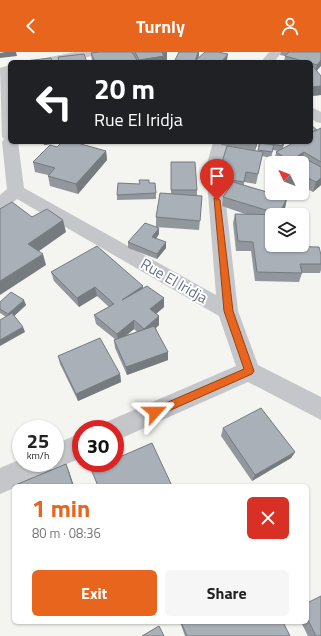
<!DOCTYPE html>
<html lang="en">
<head>
<meta charset="utf-8">
<style>
	:root { --surface:#fff; --page:#f6f6f6; --text:#222; --muted:#767676; --accent:#e7651d }
	body { margin:0; font-family:"Titillium Web",sans-serif; background:var(--page); color:var(--text); height:100vh; display:flex; flex-direction:column; font-size:15px; white-space:nowrap }
	* { box-sizing:border-box; margin:0 }
	p { font-size:13px; color:var(--muted) }
	.icon { flex:none; width:22px; height:22px; fill:none; stroke:currentColor; stroke-width:2; stroke-linecap:round; stroke-linejoin:round }
	.map { position:relative; flex:1; overflow:hidden }
	.panel { position:absolute; left:12px; top:432px; width:297px; height:140px; display:flex; flex-direction:column; background:var(--surface); border-radius:6px; box-shadow:0 1px 3px #0004 }
	.panel>* { flex:none }
	.guide { position:absolute; left:8px; top:8px; width:305px; height:84px; border-radius:6px; box-shadow:0 1px 3px #0004; background:#202124; color:#fff; overflow:hidden }
	.needle { width:26px; rotate:313deg }
	.tools { position:absolute; left:265px; top:104px; display:grid; gap:8px }
	.tools a { display:grid; place-items:center; width:44px; height:44px; border-radius:6px; background:var(--surface); box-shadow:0 1px 3px #0004; font-size:20px }
	.speed { position:absolute; left:12px; top:368px; display:flex; gap:8px; font-size:20px; font-weight:700; text-align:center }
	.speed>* { display:grid; place-content:center; width:52px; height:52px; border-radius:50%; background:var(--surface); box-shadow:0 1px 3px #0004; line-height:1 }
	.speed small { font-size:10px; font-weight:400 }
	.speed .limit { border:6px solid #d22; background:#fff; color:#111 }
	.pin { position:absolute; display:grid; place-items:center; width:34px; height:34px; color:#fff; margin:-41px -17px; border-radius:50% 50% 50% 0; rotate:-45deg; box-shadow:0 0 4px #0007 }
	.pin .icon { rotate:45deg }
	.me { position:absolute; width:44px; margin:-22px; rotate:66deg; stroke-linejoin:round; filter:drop-shadow(0 0 3px #0008) }
	.turn { display:flex; align-items:center; gap:14px; height:84px; padding:0 20px; font-size:18px }
	.turn .icon { width:52px; height:52px; stroke-width:2.5 }
	.turn b { display:block; font-size:28px; line-height:34px }
	.round { display:grid; place-items:center; flex:none; width:42px; height:42px; border-radius:6px; background:var(--page) }
	.summary { display:flex; align-items:center; justify-content:space-between; height:68px; padding:0 20px }
	h1 { font-size:24px; font-weight:700; line-height:30px; color:var(--accent) }
	.action { display:flex; gap:8px; margin-top:auto; padding:8px 20px }
	.action a { flex:1; height:46px; border-radius:6px; background:var(--accent); color:#fff; font-size:16px; font-weight:700; line-height:46px; text-align:center }
	.action a+a { background:var(--page); color:var(--text) }
	header { display:flex; justify-content:space-between; align-items:center; height:52px; padding:0 20px; background:var(--accent); color:#fff; font-size:18px; font-weight:700 }
	.map>svg:first-child { display:block }
</style>
</head>
<body>
<header><svg class="icon" aria-label="back" viewBox="0 0 24 24"><path d="M15 5l-7 7 7 7"/></svg>Turnly<svg class="icon" aria-label="person" viewBox="0 0 24 24"><circle cx="12" cy="8" r="4"/><path d="M4 21q1-7 8-7t8 7"/></svg></header>
<div class="map">
<svg width="321" height="584" viewBox="0 0 321 584">
	<rect width="100%" height="100%" fill="#f4f4f0"/>
	<g fill="none" stroke-linecap="round" stroke-linejoin="round">
		<!-- minor -->
		<g fill="#c4c6ca" fill-rule="evenodd">
			<path d="M75,0H99L97,3L63,10H39L40,7Z"/>
			<path d="M269,0H282L274,10H261Z"/>
			<path d="M10,13V90H18L24,136L216,243L206,116L213,90H229L222,116L238,259L258,313L321,345V368L248,330L115,389V377H103L106,370L236,314L219,264L17,147L6,156L0,158V143L7,137L2,90L4,87L2,85L0,16Z"/>
			<path d="M311,55L321,60V71L316,70L311,66Z"/>
			<path d="M81,381V406L55,417L52,416L50,420L19,434H14V436L0,442V416L21,407V411H55V392Z"/>
		</g>
	</g>
	<!-- wall -->
	<g fill="#91979d" fill-rule="evenodd">
		<path d="M99,0H167V8H164V10H92L91,1Z"/>
		<path d="M281,0H321L317,19L321,43L311,44V10H284L285,4L280,3Z"/>
		<path d="M199,3L198,7L227,8L225,10H175V8Z"/>
		<path d="M321,76V133L313,140L302,134V111H274L276,100L278,99L273,98L271,106L262,104L256,132L244,130V133L287,146L285,156L281,162L272,163L277,194L321,203V218L320,221H302L299,230L255,229L251,199H236L233,171L235,162H245L222,154L223,145L228,137L216,135L217,126L246,97L221,93V90H258L255,98L258,99L259,95H258L259,90H285L282,97Z"/>
		<path d="M43,90H74L106,99L107,108L78,142L50,134L48,124V123L35,120L33,110L57,95L62,91L44,93Z"/>
		<path d="M171,110L197,138V144H202L199,178L156,175L159,176V182L156,186L166,196L157,207L128,196V190L156,175V165L171,142Z"/>
		<path d="M149,131L156,141V147L117,148V143L140,132Z"/>
		<path d="M51,220L143,236L164,246V255L156,262L159,264V273L156,276L168,308L127,323L115,296L114,288L115,287L96,272L94,263L109,255L97,244L79,255L54,229ZM134,277L137,280L127,283Z"/>
		<path d="M0,250L26,253L14,264L25,280L6,265L0,261Z"/>
		<path d="M58,304L120,322L121,330L78,349L60,312Z"/>
		<path d="M223,376L295,400L291,406L252,429L221,384Z"/>
		<path d="M307,551L321,584H308L301,570H307Z"/>
		<path d="M180,570H283L290,584H185Z"/>
	</g>
	<!-- shaded-wall -->
	<g fill="#767b80">
		<path d="M5,0H16L17,4L0,6V1Z"/>
		<path d="M161,0H167V8H164V10H139V8Z"/>
		<path d="M198,0H199V3L197,9L196,8V10H195Z"/>
		<path d="M228,2L227,8L225,10H221Z"/>
		<path d="M321,8V14L314,22L317,13Z"/>
		<path d="M321,34V43L311,44V35Z"/>
		<path d="M43,90H65L44,93Z"/>
		<path d="M256,90H258L255,99Z"/>
		<path d="M284,90H285L281,100L282,94Z"/>
		<path d="M106,99L107,108L78,142L76,132Z"/>
		<path d="M304,100L301,111H289L290,109Z"/>
		<path d="M321,126V133L313,140L316,130Z"/>
		<path d="M287,146L285,156L281,163H279Z"/>
		<path d="M63,168L66,180L32,204L28,192Z"/>
		<path d="M159,176V182L153,191L152,185Z"/>
		<path d="M166,190V196L157,207V202Z"/>
		<path d="M43,202L46,213L0,243V229Z"/>
		<path d="M143,234V243L122,248Z"/>
		<path d="M95,235L97,244L79,255L77,246Z"/>
		<path d="M164,246V255L151,266L150,257Z"/>
		<path d="M24,248L26,253L10,268L8,262Z"/>
		<path d="M159,264V273L145,285L144,277Z"/>
		<path d="M134,268V277L118,290L117,282Z"/>
		<path d="M23,275L25,280L0,294V288Z"/>
		<path d="M168,300V308L127,323L126,315Z"/>
		<path d="M120,322L121,330L78,349L76,342Z"/>
		<path d="M295,400L291,406L252,429L255,423Z"/>
		<path d="M66,412L69,419L74,434H73Z"/>
	</g>
	<!-- building -->
	<g fill="#a9b0b7" stroke="#767b80">
		<path d="M99,0H132L138,10H95L91,1Z"/>
		<path d="M135,0H162L164,4L139,8Z"/>
		<path d="M179,0H198L195,10L175,8Z"/>
		<path d="M205,0H218L228,2L221,10H203L196,8Z"/>
		<path d="M289,0H321V8L317,13L311,11V10H306L285,4Z"/>
		<path d="M84,2L87,10H59L58,5Z"/>
		<path d="M51,6L52,10H25V9Z"/>
		<path d="M311,12L321,24V34L311,35Z"/>
		<path d="M311,73L317,78L311,80Z"/>
		<path d="M321,76V110L304,100L290,109L276,100L295,90H311V81Z"/>
		<path d="M62,90H74L106,99L76,132L48,124L55,116L33,110L50,93L57,95Z"/>
		<path d="M263,90H284L282,94Z"/>
		<path d="M260,91L274,93L272,100L258,98Z"/>
		<path d="M227,94L263,100L258,122L246,120L244,130L217,126Z"/>
		<path d="M304,106L321,115V126L316,130L302,123V124V111H297Z"/>
		<path d="M171,110H195L197,138H171Z"/>
		<path d="M139,128H149V131H155L156,141L117,143L118,131L140,132Z"/>
		<path d="M233,130L287,146L279,162L223,145Z"/>
		<path d="M160,141L202,144L200,169L156,165Z"/>
		<path d="M12,150L32,165L47,157L63,168L28,192L43,202L0,229V157Z"/>
		<path d="M235,162L292,163H272V193H277V194L319,195L321,203V212H300L302,221L257,220L253,190L238,189Z"/>
		<path d="M145,171L159,176L152,185L166,190L157,202L128,190Z"/>
		<path d="M97,194L143,234L122,248L147,234L164,246L150,257L159,264L144,277L134,268L117,282L94,263L114,252L95,235L77,246L51,220Z"/>
		<path d="M11,240L24,248L8,262L0,257V250Z"/>
		<path d="M12,261L23,275L0,288V268Z"/>
		<path d="M154,274L168,300L126,315L114,288Z"/>
		<path d="M100,286L120,322L76,342L58,304Z"/>
		<path d="M261,356L295,400L255,423L223,376Z"/>
		<path d="M152,391L172,434H98L91,417L106,411H115V407Z"/>
		<path d="M66,412L73,434H14V437L13,434Z"/>
		<path d="M321,544V584H316L307,566V551Z"/>
		<path d="M181,570H283L290,584H187Z"/>
		<path d="M159,574L164,584H142Z"/>
	</g>
	<!-- route -->
	<path fill="#e7651d" stroke="#964213" d="M214,146H217L220,148L233,259L254,319L252,322L155,365L152,364L150,360L152,357L244,317L224,259Z"/>
	<g text-anchor="middle" stroke-width="4" stroke-linejoin="round" paint-order="stroke">
		<!-- street labels -->
		<g font-size="15" fill="#627082" stroke="#fff">
			<text transform="translate(174 229) rotate(30)" y="5">Rue El Iridja</text>
		</g>
	</g>
</svg>
<div class="tools">
<a><svg class="needle" viewBox="-14 -14 28 28"><path d="M0-13l5 13h-10z" fill="#e53935"/><path d="M0 13l5-13h-10z" fill="#767676"/></svg></a>
<a><svg class="icon" aria-label="layers" viewBox="0 0 24 24"><path d="M12 4l9 5-9 5-9-5zM3 14l9 5 9-5"/></svg></a>
</div>
<div class="speed"><div>25<small>km/h</small></div><div class="limit">30</div></div>
<div class="pin" style="left:217px;top:148px;background:#d93025"><svg class="icon" aria-label="arrive" viewBox="0 0 24 24"><path d="M6 21V4h12l-3 4 3 4H6"/></svg></div>
<svg class="me" style="left:155px;top:360px" viewBox="-20 -20 40 40"><path d="M0-17L14 15 0 8-14 15z" fill="#e7651d" stroke="#fff" stroke-width="4"/></svg>
<div class="guide">
<div class="turn"><svg class="icon" aria-label="left" viewBox="0 0 24 24"><path d="M17 20v-9H6M10 6l-5 5 5 5"/></svg><div><b>20 m</b>Rue El Iridja</div></div>
</div>
<section class="panel">
<div class="summary"><div><h1>1 min</h1><p>80 m · 08:36</p></div><a class="round" style="background:#d93025;color:#fff"><svg class="icon" aria-label="close" viewBox="0 0 24 24"><path d="M6 6l12 12M18 6L6 18"/></svg></a></div>
<div class="action"><a>Exit</a><a>Share</a></div>
</section>
</div>
</body>
</html>
